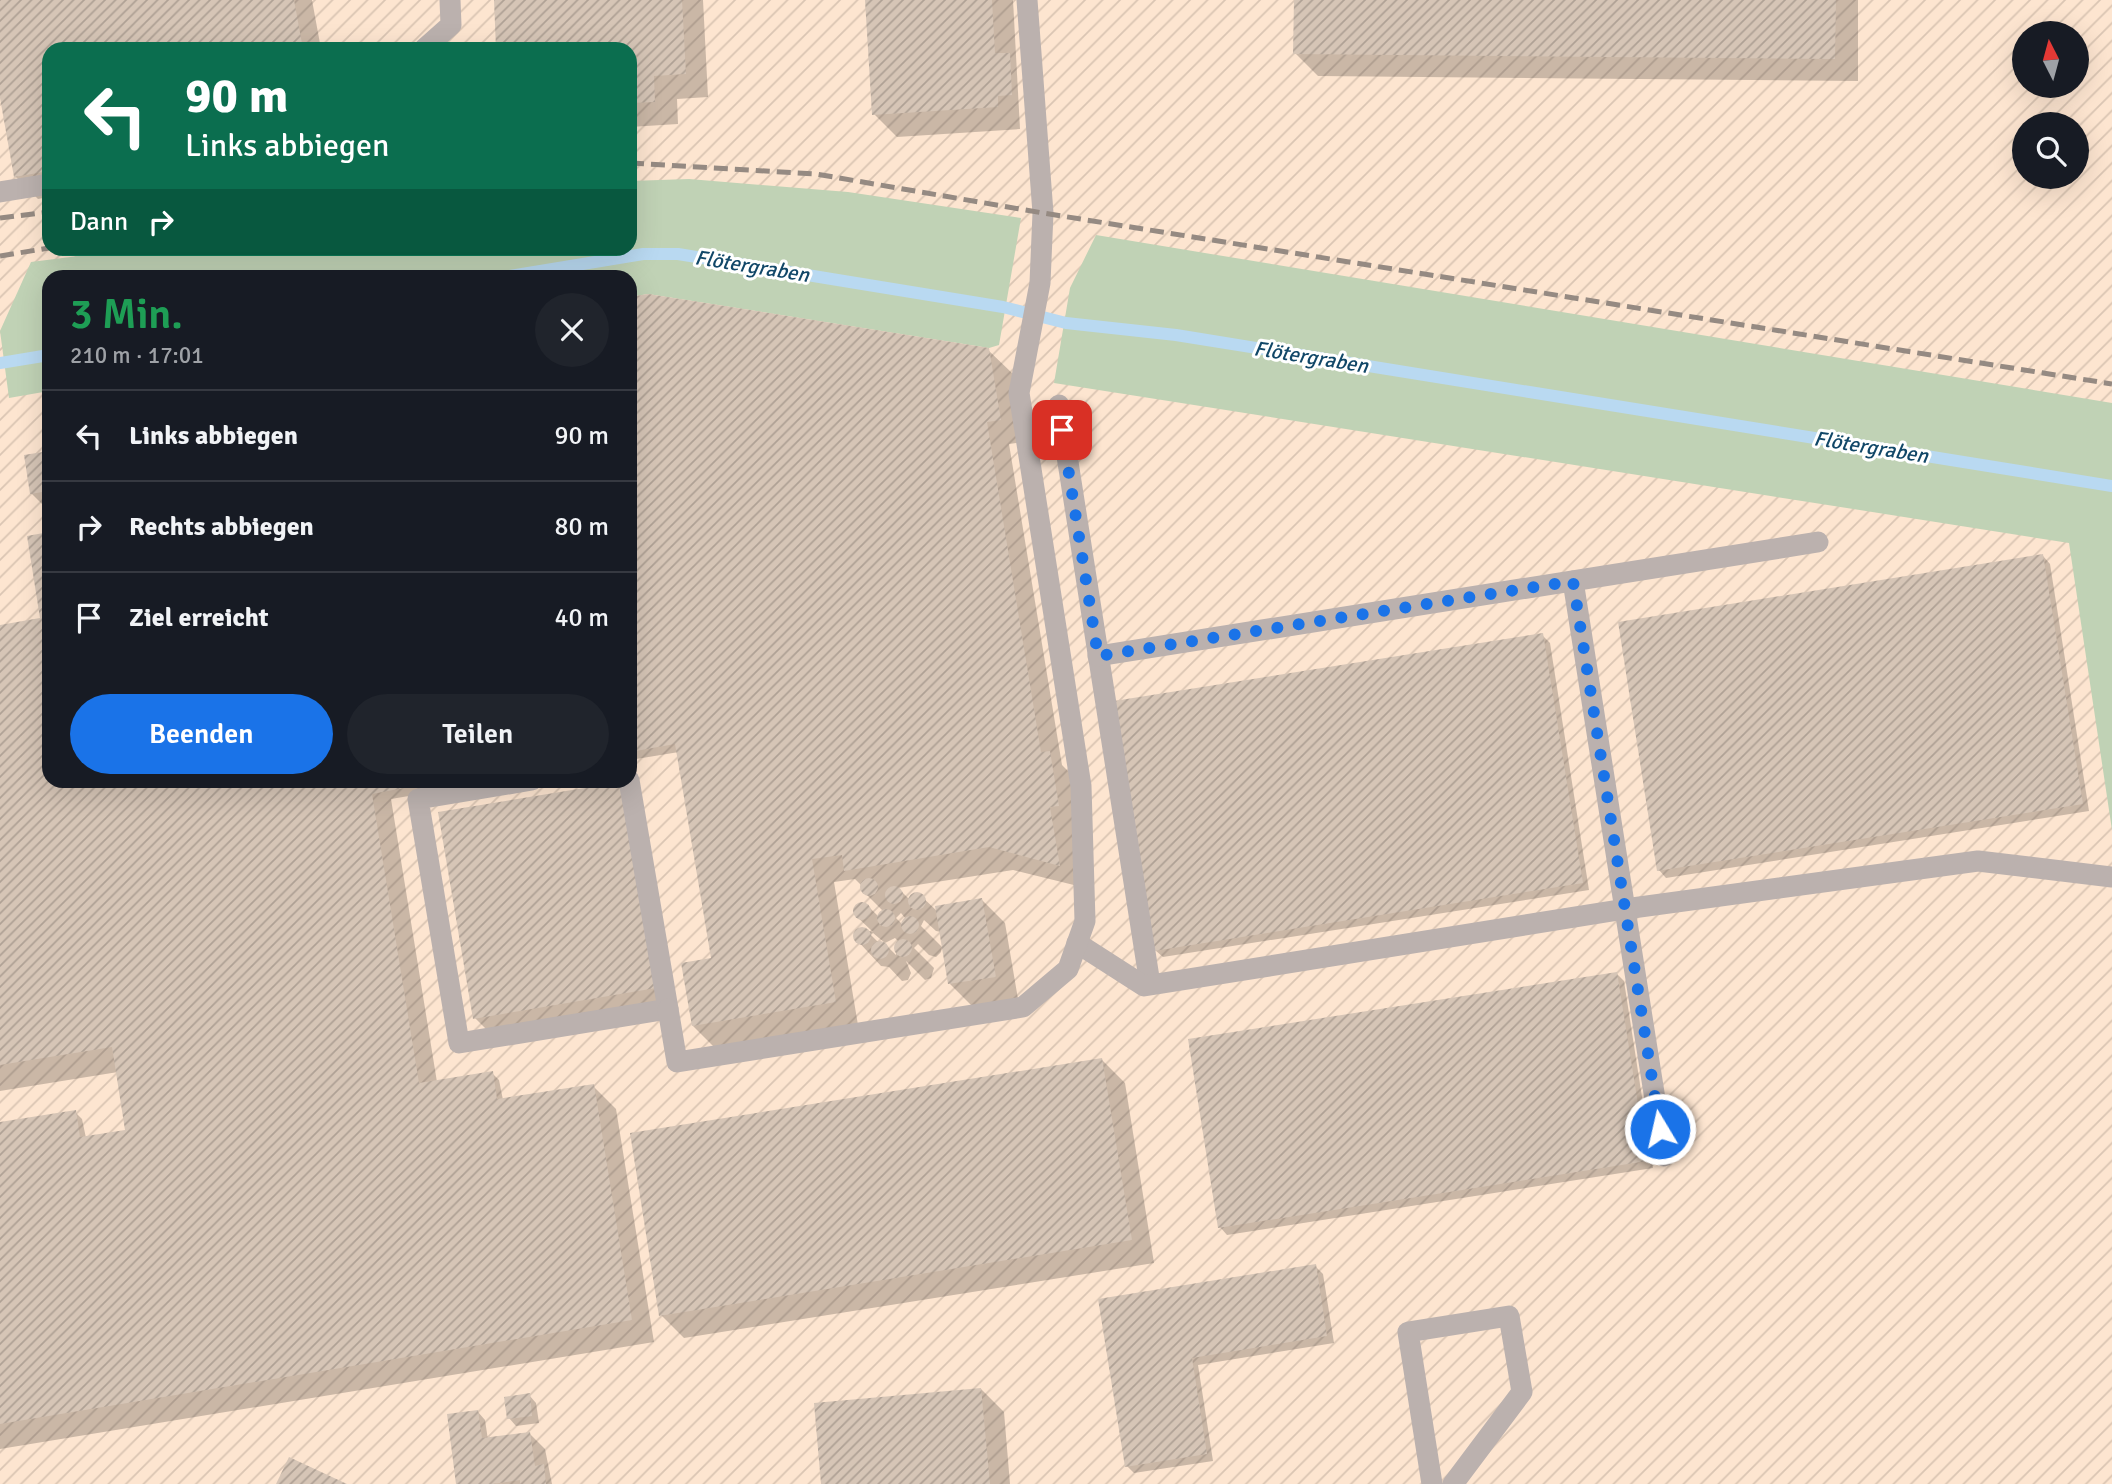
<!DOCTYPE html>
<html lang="de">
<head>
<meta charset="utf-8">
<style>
	:root { --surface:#171b24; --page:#20242c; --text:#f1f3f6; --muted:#9ea1a6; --line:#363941; --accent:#1a73e8 }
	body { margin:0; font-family:Signika,sans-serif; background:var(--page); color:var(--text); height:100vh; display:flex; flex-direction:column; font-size:26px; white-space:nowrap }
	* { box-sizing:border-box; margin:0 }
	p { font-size:23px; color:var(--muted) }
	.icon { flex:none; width:38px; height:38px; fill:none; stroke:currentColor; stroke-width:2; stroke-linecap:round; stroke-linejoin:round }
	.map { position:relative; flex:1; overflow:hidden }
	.sheet { position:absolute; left:42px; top:270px; width:595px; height:518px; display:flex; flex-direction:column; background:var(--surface); border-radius:21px; box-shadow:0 7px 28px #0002 }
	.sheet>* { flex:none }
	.guide { position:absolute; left:42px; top:42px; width:595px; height:214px; border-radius:21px; box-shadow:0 7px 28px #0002; background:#0b6e4f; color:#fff; overflow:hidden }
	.needle { width:46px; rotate:354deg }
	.fabs { position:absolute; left:2012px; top:21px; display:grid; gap:14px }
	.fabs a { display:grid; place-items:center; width:77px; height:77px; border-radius:50%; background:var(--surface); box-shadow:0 7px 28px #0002; font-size:35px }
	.pin { position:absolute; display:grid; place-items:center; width:60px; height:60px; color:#fff; margin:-30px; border-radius:14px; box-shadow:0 4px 10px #0006 }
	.me { position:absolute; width:77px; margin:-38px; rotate:351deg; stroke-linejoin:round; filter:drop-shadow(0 0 5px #0008) }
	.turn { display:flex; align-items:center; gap:24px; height:147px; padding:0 28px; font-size:32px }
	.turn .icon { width:91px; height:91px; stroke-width:2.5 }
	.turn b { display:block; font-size:49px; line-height:60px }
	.then { display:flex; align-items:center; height:66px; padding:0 28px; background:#0003; gap:14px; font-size:26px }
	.round { display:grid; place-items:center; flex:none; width:74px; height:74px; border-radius:37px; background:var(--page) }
	.overview { display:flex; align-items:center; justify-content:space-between; height:119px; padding:0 28px }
	h1 { font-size:42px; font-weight:600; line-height:52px; color:#1e9e55 }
	.button { display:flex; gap:14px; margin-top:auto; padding:14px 28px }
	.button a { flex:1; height:80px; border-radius:42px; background:var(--accent); color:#fff; font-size:28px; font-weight:600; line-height:80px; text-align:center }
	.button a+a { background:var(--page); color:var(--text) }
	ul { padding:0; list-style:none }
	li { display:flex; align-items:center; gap:21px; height:91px; padding:0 28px; border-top:2px solid var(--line) }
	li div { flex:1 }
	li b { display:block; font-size:26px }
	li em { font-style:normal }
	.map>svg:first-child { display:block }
</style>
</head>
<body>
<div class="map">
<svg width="2112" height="1484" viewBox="0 0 2112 1484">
	<defs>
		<pattern id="industrial-furrows" width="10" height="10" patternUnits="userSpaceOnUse" patternTransform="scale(1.75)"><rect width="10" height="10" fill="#fde5d0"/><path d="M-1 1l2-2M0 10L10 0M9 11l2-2" fill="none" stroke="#dac5b3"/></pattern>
		<pattern id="building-hatch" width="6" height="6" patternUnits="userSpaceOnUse" patternTransform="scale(1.75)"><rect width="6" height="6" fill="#d6c5b6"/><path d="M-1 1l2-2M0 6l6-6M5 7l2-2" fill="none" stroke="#afa195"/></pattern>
	</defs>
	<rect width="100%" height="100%" fill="#fdefe3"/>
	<!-- industrial -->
	<path fill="url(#industrial-furrows)" fill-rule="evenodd" d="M0,0H2112V1484H0ZM2025,33H2077V86H2025ZM49,49H630V248H49ZM2025,124H2077V177H2025ZM49,276H630V780H49Z"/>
	<!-- grass -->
	<g fill="#c0d2b5">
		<path d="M689,179L848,192L1021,218L999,345L989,348L648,294L630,297V276H49V391L9,398L0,331L31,262L134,249L630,248V181Z"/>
		<path d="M1096,235L2112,403V830L2069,543L1054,383L1070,288Z"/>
	</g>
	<!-- shadow -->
	<g fill="#0003" fill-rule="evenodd">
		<path d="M0,0H312L321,49H49V197L38,199L15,176L0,88Z"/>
		<path d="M496,0H703L708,97L677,99L678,124L630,127V49H498Z"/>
		<path d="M867,0H1013L1020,129L897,137L874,114Z"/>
		<path d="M1296,0H1858V81L1318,76L1295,53Z"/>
		<path d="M630,299L988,350L1012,373L1023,442L1009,444L1062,765L1073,776L1082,887L1013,870L898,888L910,900L912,895L918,893L938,912L982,900L1005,923L1018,999L973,1007L950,984L941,932L936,931L924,920L921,926L942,947L941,952L936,957L929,955L918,944L914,948L934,968L931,978L925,980L906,961L911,973L908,980L902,981L889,967L881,966L854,937L860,929L873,932L855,915V908L861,904L867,905L879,917L882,910L863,891V887L855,879L834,882L858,1025L716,1049L693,1026L713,960L679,752L630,760ZM901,913L905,918L902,924L896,918ZM873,933L885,943L895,938L898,941L896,944V955L885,944L878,942L871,935Z"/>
		<path d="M49,452V511L31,493Z"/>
		<path d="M49,534V780H504L391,799L437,1082L492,1073L499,1080L503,1100L593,1086L616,1109L654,1342L0,1449V1124L75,1112L82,1119L86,1138L129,1131L118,1072L0,1091V626L42,620Z"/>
		<path d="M2043,556L2050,564L2089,811L1666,878L1659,870Z"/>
		<path d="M1542,635L1550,643L1589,890L1163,957L1155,950Z"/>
		<path d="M620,783L678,1011L498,1041L475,1018Z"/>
		<path d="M1616,973L1624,981L1653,1168L1227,1235L1220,1227Z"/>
		<path d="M1102,1060L1125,1083L1154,1263L684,1338L661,1315Z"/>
		<path d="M1315,1266L1323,1274L1334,1343L1198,1365L1213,1461L1134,1473L1127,1466L1100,1300Z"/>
		<path d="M981,1389L1004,1412L1010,1484H823Z"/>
		<path d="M529,1395L536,1403L539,1423L516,1426L509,1418Z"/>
		<path d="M478,1412L485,1420L488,1440L530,1434L545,1449L552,1484H457Z"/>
	</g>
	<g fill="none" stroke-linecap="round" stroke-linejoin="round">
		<!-- stream -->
		<g stroke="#b9d9f1" stroke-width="12">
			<path d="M510,276L643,254H678L1003,307L1066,323L1176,335L2112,486"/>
			<path d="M0,363L49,355"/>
		</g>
	</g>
	<!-- building -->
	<g fill="url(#building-hatch)">
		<path d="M0,0H294L303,49H49V171L14,177L0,98Z"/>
		<path d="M494,0H682L686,74L654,76L655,102L630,103V49H496Z"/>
		<path d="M865,0H992L995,53H1010L1012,95L998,96V107L872,115Z"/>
		<path d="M1294,0H1836L1835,59L1293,54Z"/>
		<path d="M648,294L989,348L1001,420L987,422L1041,752L1050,751L1059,806L1050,807L1060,866L989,847L844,871L842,855L812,859L836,1002L692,1026L681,963L711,958L675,744L630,752V297Z"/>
		<path d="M49,451V491L30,494L24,455Z"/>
		<path d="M49,532V780H446L372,794L419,1083L493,1071L497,1099L594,1084L632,1320L0,1424V1122L76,1110L80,1137L125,1130L112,1047L0,1065V625L40,618L27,536Z"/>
		<path d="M2043,554L2083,804L1657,871L1618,622Z"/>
		<path d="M1543,633L1583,883L1154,951L1114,701Z"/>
		<path d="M621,782L656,988L473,1019L438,812Z"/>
		<circle cx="869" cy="887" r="9"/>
		<circle cx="894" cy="895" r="9"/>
		<circle cx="917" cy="901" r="9"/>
		<path d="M982,898L996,977L948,984L935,906Z"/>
		<circle cx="862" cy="911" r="9"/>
		<circle cx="886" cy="918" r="9"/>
		<circle cx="910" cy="925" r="9"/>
		<circle cx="862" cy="936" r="9"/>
		<circle cx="903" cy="948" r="9"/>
		<circle cx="880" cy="950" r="9"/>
		<path d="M1617,972L1647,1161L1218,1228L1188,1039Z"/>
		<path d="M1102,1058L1132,1240L659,1316L630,1133Z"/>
		<path d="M1316,1264L1327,1336L1192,1358L1207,1454L1125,1467L1098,1299Z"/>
		<path d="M981,1388L990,1484H821L814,1403Z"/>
		<path d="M530,1393L532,1416L507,1419L504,1397Z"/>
		<path d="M478,1410L482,1438L530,1432L535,1466L544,1464L546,1484H520V1480L493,1484H456L447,1414Z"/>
		<path d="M289,1457L347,1484H276Z"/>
	</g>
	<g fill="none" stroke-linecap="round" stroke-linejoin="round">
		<!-- minor -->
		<g stroke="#bbb1ae" stroke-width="21">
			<path d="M424,49L451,25L450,0"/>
			<path d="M0,192L49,184"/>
			<path d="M1059,405L1150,984"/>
			<path d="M1573,581L1664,1156"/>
			<path d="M1098,656L1818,542"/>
			<path d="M532,780L418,799L459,1043L668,1009L629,780"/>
			<path d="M1077,943L1144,986L1625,909L1978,861L2112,877"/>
			<path d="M668,1009L677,1062L1023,1007L1068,969L1085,921L1081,786L1019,393L1040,283L1043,213L1027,0"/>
			<path d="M1432,1484L1408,1332L1509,1316L1522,1392L1453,1484"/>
		</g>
		<!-- rail -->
		<g stroke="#958a82" stroke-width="5" stroke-dasharray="14 7" stroke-linecap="butt">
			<path d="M630,163L816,174L1043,213L2112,384"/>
			<path d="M0,218L49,212"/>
			<path d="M0,256L49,248"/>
		</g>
	</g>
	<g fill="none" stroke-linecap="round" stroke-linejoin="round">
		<!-- route -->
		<path stroke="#1a73e8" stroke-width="12" stroke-dasharray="0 21.6" d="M1062,430L1098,656L1573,581L1660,1129"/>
	</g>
	<g text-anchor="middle" stroke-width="6" stroke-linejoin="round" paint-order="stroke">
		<!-- water labels -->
		<g font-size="21" font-style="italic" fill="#114768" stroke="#fff">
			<text transform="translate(752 266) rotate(9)" y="7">Flötergraben</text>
			<text transform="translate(1311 357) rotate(9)" y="7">Flötergraben</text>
			<text transform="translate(1871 447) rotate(9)" y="7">Flötergraben</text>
		</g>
	</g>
</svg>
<div class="fabs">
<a><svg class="needle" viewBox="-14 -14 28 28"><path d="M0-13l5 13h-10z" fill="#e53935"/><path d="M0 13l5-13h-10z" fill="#9ea1a6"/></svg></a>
<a><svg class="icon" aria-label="search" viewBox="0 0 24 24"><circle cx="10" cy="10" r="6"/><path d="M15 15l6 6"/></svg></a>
</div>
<div class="pin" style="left:1062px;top:430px;background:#d93025"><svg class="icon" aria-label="arrive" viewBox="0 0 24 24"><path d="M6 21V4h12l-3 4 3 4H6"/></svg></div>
<svg class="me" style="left:1660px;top:1129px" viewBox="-20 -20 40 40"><circle r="17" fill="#1a73e8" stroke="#fff" stroke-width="3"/><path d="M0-11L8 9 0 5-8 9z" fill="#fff"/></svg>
<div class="guide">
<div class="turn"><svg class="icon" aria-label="left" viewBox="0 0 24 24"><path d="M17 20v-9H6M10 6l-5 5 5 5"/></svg><div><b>90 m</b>Links abbiegen</div></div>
<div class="then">Dann<svg class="icon" aria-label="right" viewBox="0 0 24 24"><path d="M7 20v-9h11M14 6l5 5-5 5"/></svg></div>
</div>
<section class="sheet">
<div class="overview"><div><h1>3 Min.</h1><p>210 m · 17:01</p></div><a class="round"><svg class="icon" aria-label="close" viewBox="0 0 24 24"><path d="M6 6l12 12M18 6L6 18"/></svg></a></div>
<ul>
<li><svg class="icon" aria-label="left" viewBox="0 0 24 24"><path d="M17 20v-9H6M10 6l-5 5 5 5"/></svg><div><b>Links abbiegen</b></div><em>90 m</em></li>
<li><svg class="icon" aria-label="right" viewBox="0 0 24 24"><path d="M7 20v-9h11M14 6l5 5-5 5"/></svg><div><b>Rechts abbiegen</b></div><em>80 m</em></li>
<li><svg class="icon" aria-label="arrive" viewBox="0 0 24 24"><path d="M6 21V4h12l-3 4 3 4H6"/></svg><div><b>Ziel erreicht</b></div><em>40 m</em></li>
</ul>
<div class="button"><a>Beenden</a><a>Teilen</a></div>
</section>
</div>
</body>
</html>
